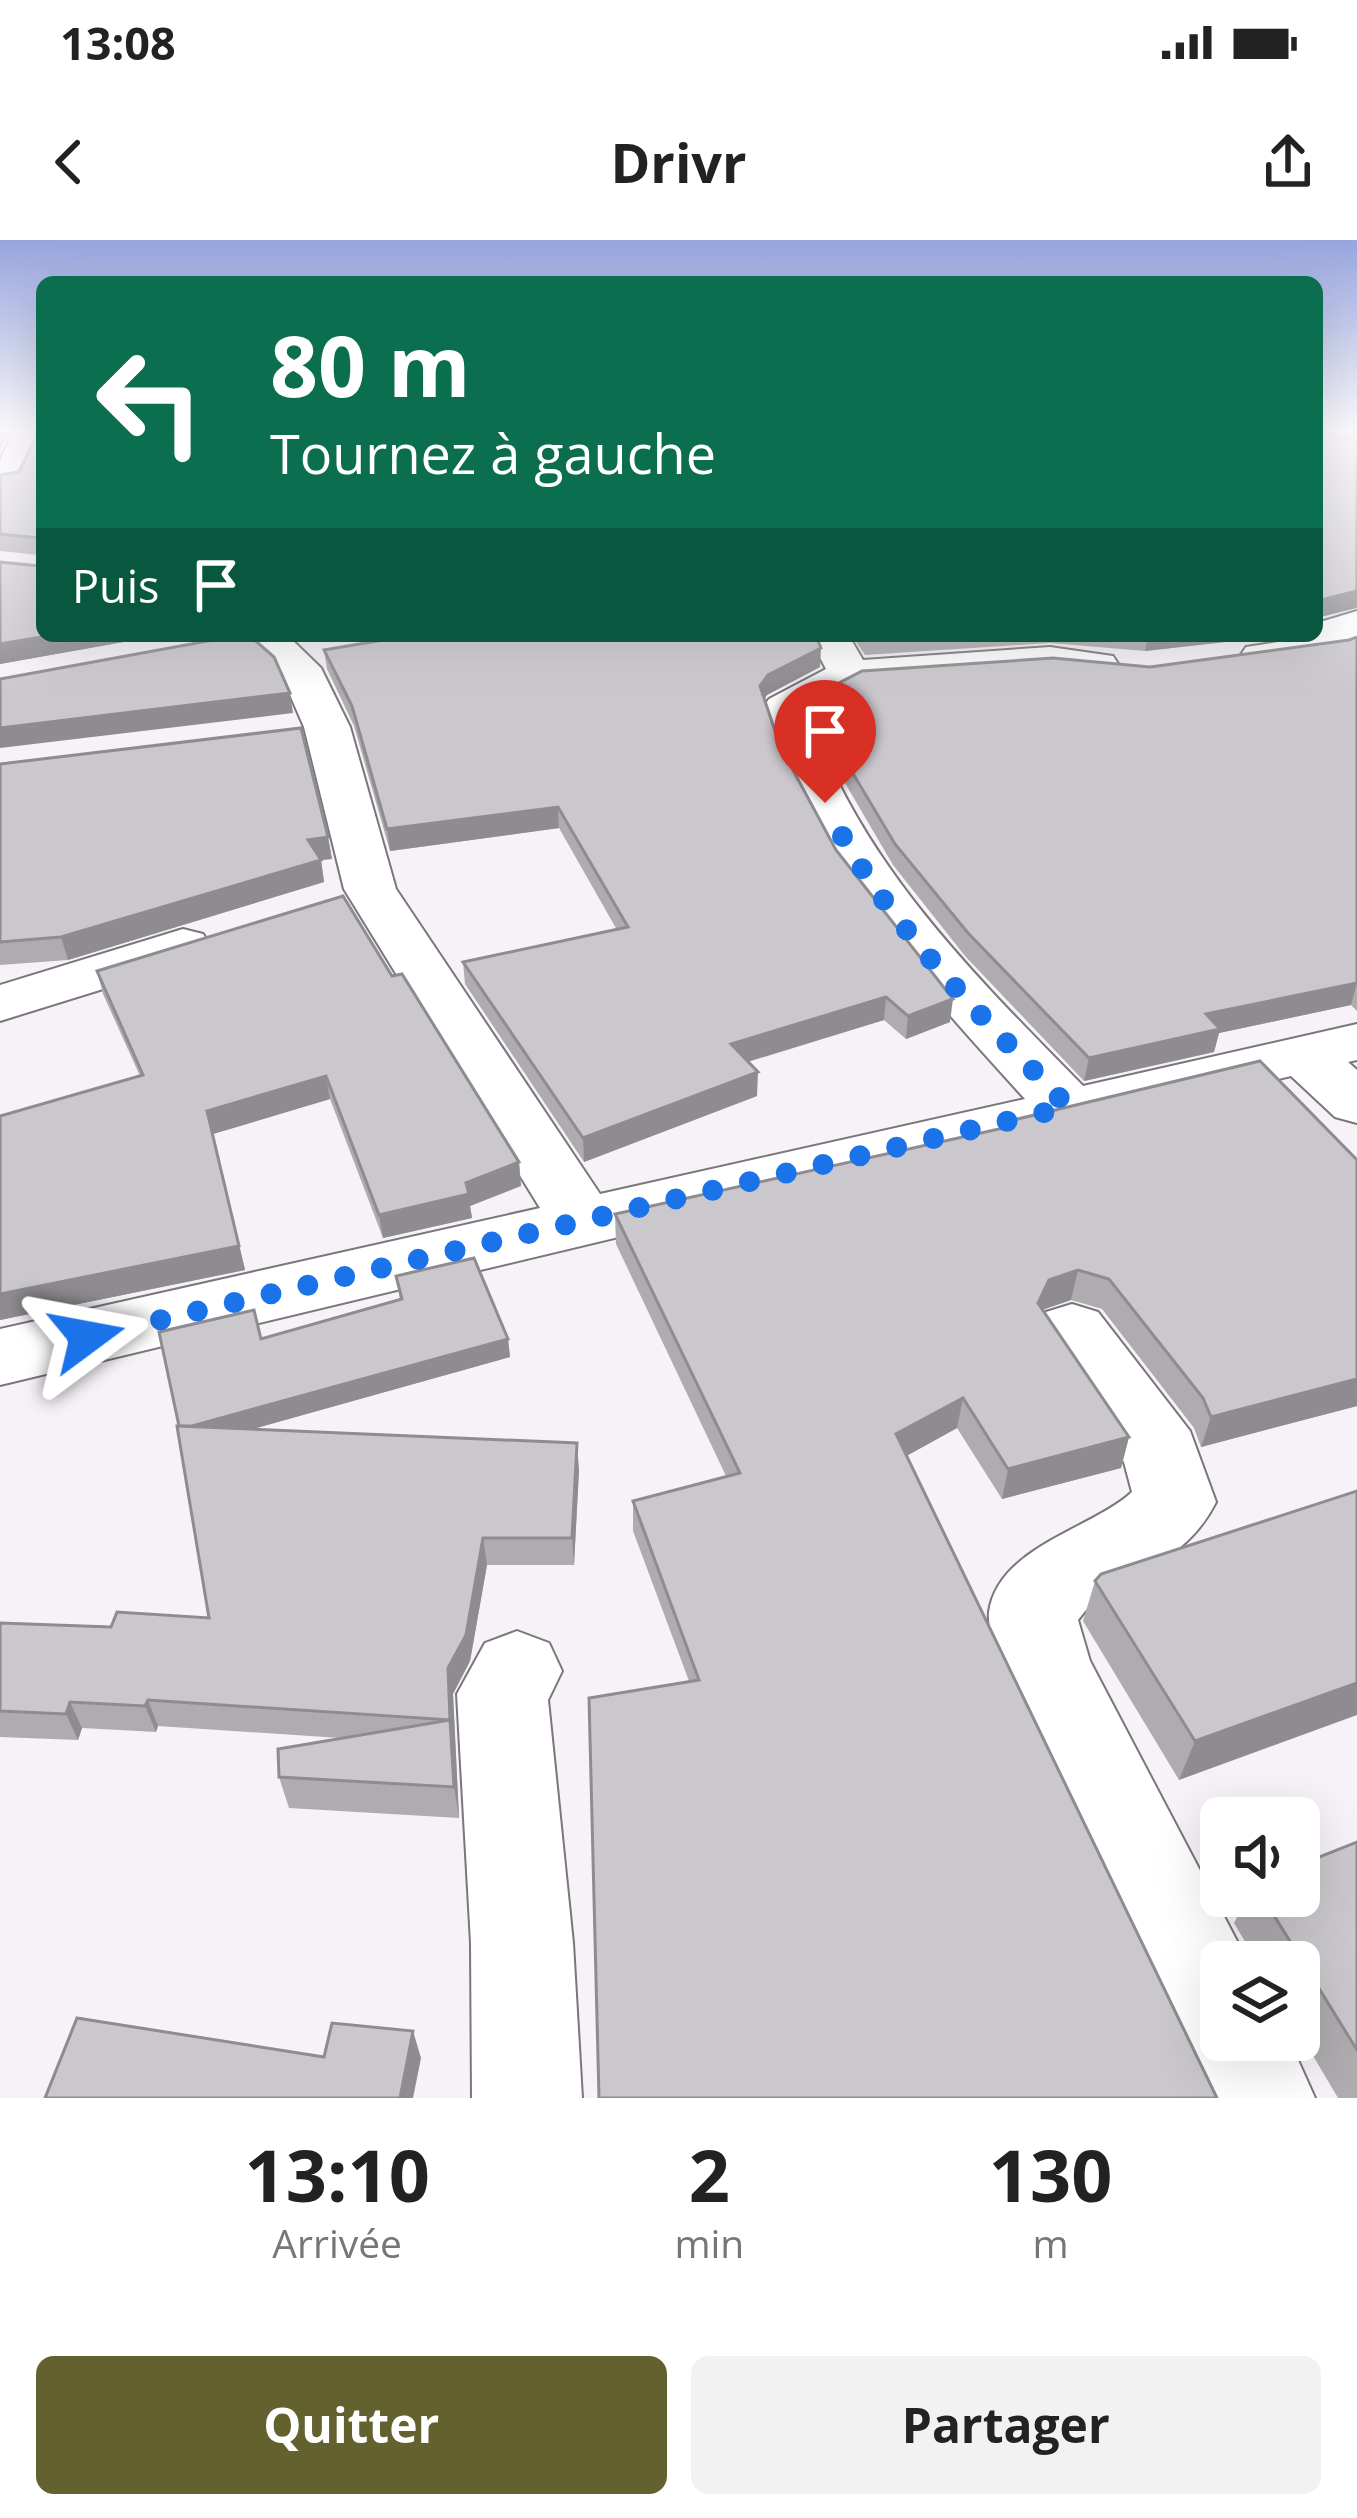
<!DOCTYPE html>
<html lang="fr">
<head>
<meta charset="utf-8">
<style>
	:root { --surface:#fff; --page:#f2f2f2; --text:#222; --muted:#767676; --accent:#63612e }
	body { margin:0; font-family:"Open Sans",sans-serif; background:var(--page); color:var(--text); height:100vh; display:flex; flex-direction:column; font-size:45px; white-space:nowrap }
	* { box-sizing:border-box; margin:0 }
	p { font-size:39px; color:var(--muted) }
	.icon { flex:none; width:66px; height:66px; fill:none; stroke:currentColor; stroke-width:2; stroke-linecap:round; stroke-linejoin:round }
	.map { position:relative; height:1858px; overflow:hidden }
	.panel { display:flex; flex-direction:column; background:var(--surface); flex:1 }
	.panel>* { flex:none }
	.banner { position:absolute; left:36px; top:36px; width:1287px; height:366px; border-radius:18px; box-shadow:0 12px 48px #0002; background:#0b6e4f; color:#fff; overflow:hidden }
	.fabs { position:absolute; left:1200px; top:1557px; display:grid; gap:24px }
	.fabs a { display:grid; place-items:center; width:120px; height:120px; border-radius:18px; background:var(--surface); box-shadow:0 12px 48px #0002; font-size:60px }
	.pin { position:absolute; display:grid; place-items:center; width:102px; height:102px; color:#fff; margin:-123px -51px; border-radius:50% 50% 50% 0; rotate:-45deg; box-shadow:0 0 12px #0007 }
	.pin .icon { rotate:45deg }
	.me { position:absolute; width:132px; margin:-66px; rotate:77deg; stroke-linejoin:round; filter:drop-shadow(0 0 9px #0008) }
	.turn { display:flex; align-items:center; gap:42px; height:252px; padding:0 36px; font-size:54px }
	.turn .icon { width:156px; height:156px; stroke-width:2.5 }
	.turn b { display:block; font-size:84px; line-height:102px }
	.then { display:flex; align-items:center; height:114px; padding:0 36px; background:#0003; gap:24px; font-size:45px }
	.eta { display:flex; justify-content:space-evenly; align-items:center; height:204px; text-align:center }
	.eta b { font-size:72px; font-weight:700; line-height:84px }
	.primary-button { display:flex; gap:24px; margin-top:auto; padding:24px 36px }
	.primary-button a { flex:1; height:138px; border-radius:18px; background:var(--accent); color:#fff; font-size:48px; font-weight:700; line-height:138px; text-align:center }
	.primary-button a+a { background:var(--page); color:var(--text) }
	.status { display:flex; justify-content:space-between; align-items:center; height:84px; padding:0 60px; background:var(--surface); direction:ltr }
	.status svg { height:33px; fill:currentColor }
	header { display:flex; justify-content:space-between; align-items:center; height:156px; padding:0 36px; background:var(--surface); font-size:54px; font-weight:700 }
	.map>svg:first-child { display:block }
</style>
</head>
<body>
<div class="status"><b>13:08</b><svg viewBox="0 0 49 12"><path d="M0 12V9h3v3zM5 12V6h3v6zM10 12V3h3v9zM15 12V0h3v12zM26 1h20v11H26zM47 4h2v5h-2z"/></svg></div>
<header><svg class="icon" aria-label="back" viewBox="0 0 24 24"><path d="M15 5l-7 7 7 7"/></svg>Drivr<svg class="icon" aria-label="share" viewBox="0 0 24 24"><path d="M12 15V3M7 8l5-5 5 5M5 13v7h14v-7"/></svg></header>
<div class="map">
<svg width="1357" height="1858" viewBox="0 0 1357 1858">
	<rect width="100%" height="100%" fill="#f6f2f8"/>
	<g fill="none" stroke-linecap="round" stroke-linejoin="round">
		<defs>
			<g id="minor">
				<path d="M14,191H42V199L19,246L0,249V220Z"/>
				<path d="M1357,371V412L1261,429L1246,425L1240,416L1246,407L1317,396V383Z"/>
				<path d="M243,396H288L321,428L350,487L396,649L600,954L1025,859C918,741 809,623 763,468L769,459L826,429L809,396H849L863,420L1050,407L1113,416L1119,425L1113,434L1098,438L1050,433L859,446L809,473C860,623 974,735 1083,846L1357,784V820L1348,822L1357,830V883L1335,877L1291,836L0,1145V1089L540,968L344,649L304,487L281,434Z"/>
				<path d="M183,689L203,694L211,706L203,718L0,781V745Z"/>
				<path d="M1072,1064L1098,1072L1190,1191L1216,1262C1178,1336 1119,1324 1078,1380L1090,1421L1248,1722H1221V1800H1289L1315,1858H1203L1002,1428C998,1413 987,1387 989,1372C998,1307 1092,1289 1132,1252L1124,1222L1035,1091L1046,1072Z"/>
				<path d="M517,1391L549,1403L562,1431L548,1460L573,1703L582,1858H472L471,1703L457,1454L485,1403Z"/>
			</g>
		</defs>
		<!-- minor casing -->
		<use href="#minor" stroke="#7a767b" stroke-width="4"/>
		<!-- minor -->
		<use href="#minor" fill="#fff" fill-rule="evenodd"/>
	</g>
	<!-- wall -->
	<g fill="#afacb0">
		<path d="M39,191L42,396H157L0,424L40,326V315L0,311V235L19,232Z"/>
		<path d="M852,396H1278L1145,411L1050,403L865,415Z"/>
		<path d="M1357,397V771L1351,765L1219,793L1214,812L1084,841L965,716L893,625L835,526L815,475L816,455L1150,427L1349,400Z"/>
		<path d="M324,410L820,427L767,455L764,459L780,506L836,610L950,782L906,799L884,780L748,822L757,856L584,922L465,744L463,722L617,690L559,588L390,611L354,486L327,429Z"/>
		<path d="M0,524L328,597L332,619L321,620L324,642L68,720L0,725Z"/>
		<path d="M97,731L392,736L519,922L521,946L470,966L472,978L383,998L330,859L213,894L245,1030L0,1080V876L140,836L103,754Z"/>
		<path d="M1005,882L1357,920V1166L1201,1207L1194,1188L1102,1069L1071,1060L1042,1070L1129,1197L1121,1228L1002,1259L957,1188L906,1216L1217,1858L689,1441L633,1291V1261L726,1236L616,1004L615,974L1004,888Z"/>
		<path d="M396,1036L508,1099L510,1117L252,1189L579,1230L574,1325H487L470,1421L453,1454L459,1578L289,1568L279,1537L340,1498L158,1486L156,1492L82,1488L78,1500L0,1497V1383L111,1387L209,1378L261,1099L400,1060Z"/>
		<path d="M1357,1251L1179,1540L1083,1381L1095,1341Z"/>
		<path d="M1357,1602V1858H1338L1299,1792V1722H1257L1234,1683L1248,1656H1299Z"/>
	</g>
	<!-- shaded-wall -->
	<g fill="#8e8c90">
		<path d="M0,191H9L0,210Z"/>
		<path d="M1357,351V368L1317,378L1321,360Z"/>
		<path d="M47,396H157L0,424V404Z"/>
		<path d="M1148,396H1278L1145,411Z"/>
		<path d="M821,408L820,427L767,455L759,466L760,446L768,435Z"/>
		<path d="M290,453L293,473L0,508V488Z"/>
		<path d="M558,567L559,588L390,611L387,589Z"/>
		<path d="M328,597L332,619L321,620L324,642L68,720L61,697L308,600Z"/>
		<path d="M1357,743L1351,765L1219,793L1214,812L1084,841L1089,818L1206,774Z"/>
		<path d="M886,757L884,780L730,827L731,804Z"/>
		<path d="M953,759L950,782L906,799L908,776Z"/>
		<path d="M758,832L757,856L584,922L583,898Z"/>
		<path d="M326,836L330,859L213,894L245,1030L0,1080V1054L207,871Z"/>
		<path d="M519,922L521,946L470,966L472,978L383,998L379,975Z"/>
		<path d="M1078,1030L1071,1060L1042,1070L1038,1063L1049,1040Z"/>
		<path d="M508,1099L510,1117L185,1208L180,1190Z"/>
		<path d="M1357,1139V1166L1201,1207L1211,1177Z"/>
		<path d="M963,1158L957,1188L892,1224L896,1194Z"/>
		<path d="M1129,1197L1121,1228L1002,1259L1008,1229Z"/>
		<path d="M577,1203L579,1230L574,1325L572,1298Z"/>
		<path d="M483,1298L487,1325L470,1421L453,1454L459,1578L454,1547L448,1428Z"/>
		<path d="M1357,1443V1475L1179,1540L1195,1501Z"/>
		<path d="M148,1460L158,1486L156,1492L145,1466Z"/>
		<path d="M70,1462L82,1488L78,1500L66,1474Z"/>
		<path d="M413,1791L421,1818L413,1858H400Z"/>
	</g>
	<!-- building -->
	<g fill="#cbc8cd" stroke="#8e8c90" stroke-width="3">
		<path d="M39,191H42V396H47L0,404V322L40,326L41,298L0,294V235L19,232Z"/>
		<path d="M1317,191L1357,201V351L1321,360L1317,373Z"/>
		<path d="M235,396H250L274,417L290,453L0,488V439Z"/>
		<path d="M407,396H816L821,408L768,435L760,446L780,506L836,610L953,759L908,776L886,757L731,804L758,832L583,898L463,722L628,687L558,567L387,589L352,466L324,410Z"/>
		<path d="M1357,397V743L1206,774L1220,789L1089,818L968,693L895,604L836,505L816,455L862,431L1053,418L1150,427L1349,400Z"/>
		<path d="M301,488L328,597L308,600L321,620L61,697L0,702V524Z"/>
		<path d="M343,656L392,736L402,734L519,922L466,943L469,954L379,975L326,836L207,871L239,1006L0,1054V876L143,835L97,731Z"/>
		<path d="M1260,821L1357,920V1139L1211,1177L1203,1158L1109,1039L1078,1030L1049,1040L1038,1063L1129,1197L1008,1229L963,1158L896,1194L1217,1858H599L589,1458L699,1440L633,1261L740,1233L615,974L1008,887L1005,882Z"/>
		<path d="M474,1018L508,1099L192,1186H179L159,1092L254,1070L261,1099L402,1059L396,1036Z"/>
		<path d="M177,1186L577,1203L572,1298H483L466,1395L448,1428L450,1480L148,1460L145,1466L70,1462L66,1474L0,1471V1383L111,1387L117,1372L209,1378Z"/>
		<path d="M1357,1251V1443L1195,1501L1095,1341L1101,1334Z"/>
		<path d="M450,1480L454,1547L279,1537L278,1509Z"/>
		<path d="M1357,1602V1810L1262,1656H1299V1625Z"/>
		<path d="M77,1778L324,1817L332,1783L413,1791L400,1858H45Z"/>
	</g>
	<!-- sky -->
	<linearGradient id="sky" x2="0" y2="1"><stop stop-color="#97a5de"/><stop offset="0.42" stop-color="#fbf9fc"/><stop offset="1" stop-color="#fbf9fc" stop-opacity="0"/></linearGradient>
	<rect width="1357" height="451" fill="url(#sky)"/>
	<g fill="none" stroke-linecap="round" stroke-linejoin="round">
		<!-- route -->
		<path stroke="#1a73e8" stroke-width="21" stroke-dasharray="0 37.8" d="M87,1097L1068,867C980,773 881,680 825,563"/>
	</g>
</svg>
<div class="fabs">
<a><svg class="icon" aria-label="sound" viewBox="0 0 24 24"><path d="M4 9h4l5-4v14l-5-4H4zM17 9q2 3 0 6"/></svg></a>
<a><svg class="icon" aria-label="layers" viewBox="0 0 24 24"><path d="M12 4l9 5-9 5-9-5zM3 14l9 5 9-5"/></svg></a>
</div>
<div class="pin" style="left:825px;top:563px;background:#d93025"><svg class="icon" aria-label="arrive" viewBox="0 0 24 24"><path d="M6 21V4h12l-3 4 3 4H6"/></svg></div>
<svg class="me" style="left:87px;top:1097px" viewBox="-20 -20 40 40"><path d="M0-17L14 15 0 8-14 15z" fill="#1a73e8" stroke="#fff" stroke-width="4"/></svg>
<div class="banner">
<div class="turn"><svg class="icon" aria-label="left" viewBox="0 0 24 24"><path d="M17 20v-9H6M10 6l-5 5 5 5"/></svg><div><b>80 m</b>Tournez à gauche</div></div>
<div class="then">Puis<svg class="icon" aria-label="arrive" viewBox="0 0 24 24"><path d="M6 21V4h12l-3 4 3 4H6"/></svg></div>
</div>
</div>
<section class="panel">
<div class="eta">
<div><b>13:10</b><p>Arrivée</p></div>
<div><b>2</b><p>min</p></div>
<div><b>130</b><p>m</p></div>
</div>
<div class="primary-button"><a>Quitter</a><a>Partager</a></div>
</section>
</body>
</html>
